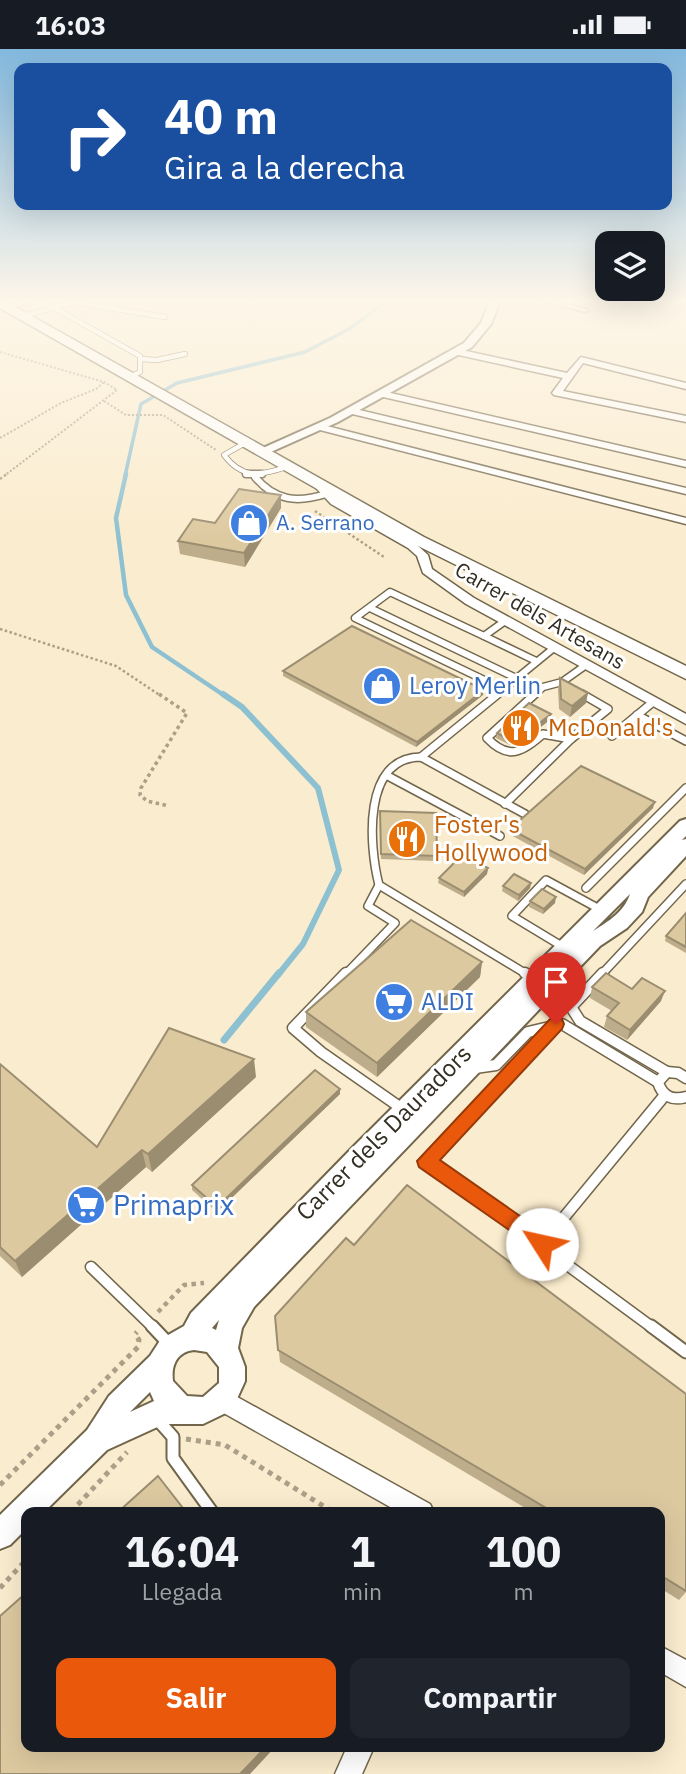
<!DOCTYPE html>
<html lang="es">
<head>
<meta charset="utf-8">
<style>
	:root { --surface:#171b24; --page:#20242c; --text:#f1f3f6; --muted:#9ea1a6; --accent:#ea580c }
	body { margin:0; font-family:"IBM Plex Sans",sans-serif; background:var(--page); color:var(--text); height:100vh; display:flex; flex-direction:column; font-size:26px; white-space:nowrap }
	* { box-sizing:border-box; margin:0 }
	p { font-size:23px; color:var(--muted) }
	.icon { flex:none; width:38px; height:38px; fill:none; stroke:currentColor; stroke-width:2; stroke-linecap:round; stroke-linejoin:round }
	.map { position:relative; flex:1; overflow:hidden }
	.panel { position:absolute; left:21px; top:1458px; width:644px; height:245px; display:flex; flex-direction:column; background:var(--surface); border-radius:14px; box-shadow:0 7px 28px #0002 }
	.panel>* { flex:none }
	.banner { position:absolute; left:14px; top:14px; width:658px; height:147px; border-radius:14px; box-shadow:0 7px 28px #0002; background:#1a4fa0; color:#fff; overflow:hidden }
	.controls { position:absolute; left:595px; top:182px; display:grid; gap:14px }
	.controls a { display:grid; place-items:center; width:70px; height:70px; border-radius:14px; background:var(--surface); box-shadow:0 7px 28px #0002; font-size:35px }
	.pin { position:absolute; display:grid; place-items:center; width:60px; height:60px; color:#fff; margin:-72px -30px; border-radius:50% 50% 50% 0; rotate:-45deg; box-shadow:0 0 7px #0007 }
	.pin .icon { rotate:45deg }
	.me { position:absolute; width:77px; margin:-38px; rotate:305deg; stroke-linejoin:round; filter:drop-shadow(0 0 5px #0008) }
	.turn { display:flex; align-items:center; gap:24px; height:147px; padding:0 35px; font-size:32px }
	.turn .icon { width:91px; height:91px; stroke-width:2.5 }
	.turn b { display:block; font-size:49px; line-height:60px }
	.eta { display:flex; justify-content:space-evenly; align-items:center; height:119px; text-align:center }
	.eta b { font-size:42px; font-weight:800; line-height:49px }
	.primary-button { display:flex; gap:14px; margin-top:auto; padding:14px 35px }
	.primary-button a { flex:1; height:80px; border-radius:14px; background:var(--accent); color:#fff; font-size:28px; font-weight:800; line-height:80px; text-align:center }
	.primary-button a+a { background:var(--page); color:var(--text) }
	.status { display:flex; justify-content:space-between; align-items:center; height:49px; padding:0 35px; background:var(--surface); direction:ltr }
	.status svg { height:19px; fill:currentColor }
	.map>svg:first-child { display:block }
</style>
</head>
<body>
<div class="status"><b>16:03</b><svg viewBox="0 0 49 12"><path d="M0 12V9h3v3zM5 12V6h3v6zM10 12V3h3v9zM15 12V0h3v12zM26 1h20v11H26zM47 4h2v5h-2z"/></svg></div>
<div class="map">
<svg width="686" height="1725" viewBox="0 0 686 1725">
	<rect width="100%" height="100%" fill="#faecce"/>
	<g fill="none" stroke-linecap="round" stroke-linejoin="round">
		<!-- stream-far3 -->
		<path stroke="#8dc0d1" stroke-width="3.5" d="M125,427L141,355L177,334L305,303L349,280L387,252"/>
		<!-- stream-far2 -->
		<path stroke="#8dc0d1" stroke-width="4.5" d="M126,425L116,469L126,546L152,598L225,647"/>
		<!-- stream-far1 -->
		<path stroke="#8dc0d1" stroke-width="6" d="M223,645L242,658L318,739L339,821L303,895L278,926"/>
		<!-- stream -->
		<path stroke="#8dc0d1" stroke-width="7" d="M224,991L279,924"/>
		<defs>
			<g id="service-far4">
				<path d="M42,252L140,307V323L130,328"/>
				<path d="M7,258L28,252"/>
				<path d="M24,267L73,253L165,268"/>
				<path d="M140,310L157,311L185,305"/>
				<path d="M245,394L224,406C242,430 260,427 286,418"/>
			</g>
			<g id="service-far3">
				<path d="M246,425H262"/>
				<path d="M255,428C275,452 297,454 326,445"/>
				<path d="M370,559L516,629"/>
				<path d="M484,587L536,612"/>
				<path d="M503,640L355,569L390,543L484,587L505,572"/>
				<path d="M580,644L585,647"/>
				<path d="M495,647L555,598"/>
				<path d="M533,647L543,638L562,633L586,616"/>
			</g>
			<g id="service-far2">
				<path d="M535,645L487,689C509,712 522,703 543,685L571,690"/>
				<path d="M637,666L686,692"/>
				<path d="M612,687L653,653"/>
				<path d="M421,708L498,645"/>
				<path d="M386,726L500,787"/>
				<path d="M505,755L571,690L608,660L582,645"/>
				<path d="M525,765L421,708C362,708 369,797 379,836L528,926"/>
				<path d="M586,839L686,739"/>
				<path d="M565,899L512,867L546,831L603,862"/>
				<path d="M345,926L395,874L368,857L379,836"/>
				<path d="M601,926L686,835"/>
			</g>
			<g id="service-far1">
				<path d="M346,924L293,979L321,1003L404,1061"/>
				<path d="M525,924L535,930"/>
				<path d="M603,924L571,958L580,972L667,1023"/>
				<path d="M556,975L426,1112L653,1279"/>
				<path d="M475,1019L496,1016L528,983L562,975L658,1033"/>
				<path d="M686,1029L678,1024L667,1023L658,1033C662,1047 672,1052 686,1048"/>
				<path d="M542,1195L665,1046"/>
				<path d="M91,1218L154,1279"/>
			</g>
			<g id="service">
				<path d="M152,1277L170,1296"/>
				<path d="M651,1277L686,1303"/>
				<path d="M156,1369L173,1388V1409L212,1463"/>
			</g>
			<g id="minor">
				<path d="M543,252H557L589,261L585,263Z"/>
				<path d="M457,300L567,324L581,308L686,334V340L583,314L563,342L686,367V373L554,346L552,344L563,329L454,305L453,303Z"/>
				<path d="M382,342L686,412V418L379,347V343Z"/>
				<path d="M351,359L686,439V445L348,364V360Z"/>
				<path d="M319,375L686,469V475L316,380V376Z"/>
				<path d="M315,434H323L339,451L416,495L428,506L432,520L474,549L686,665V675L466,555L423,524L417,507L408,499L331,455L315,438Z"/>
				<path d="M221,1339L430,1455L434,1463H399L213,1358L210,1350L213,1342Z"/>
				<path d="M660,1597L686,1611V1638L660,1623Z"/>
				<path d="M347,1698H374L362,1725H335Z"/>
			</g>
			<g id="tertiary">
				<path d="M490,252H500L491,275L472,298L338,373L264,406L254,403L330,369L464,294L481,274Z"/>
				<path d="M686,770V787L682,791L686,790V807L648,848L642,863L627,879L600,897L254,1258L242,1279L238,1299L245,1318V1332L232,1361L203,1375H164L107,1401L44,1463H26V1480L10,1496L0,1500V1466L87,1381L109,1347L150,1307L161,1290L184,1277L191,1264L353,1098L680,772ZM630,845C624,863 609,872 593,882ZM219,1271L216,1281L212,1279ZM194,1301L207,1303L219,1318V1334L203,1348L187,1347L173,1332C171,1316 177,1303 194,1301ZM150,1343L154,1352L130,1363Z"/>
			</g>
			<path id="secondary" d="M0,252H5L424,488L686,617V630L412,494L0,259Z"/>
		</defs>
		<!-- service-far4 casing -->
		<use href="#service-far4" stroke="#71654b" stroke-width="6"/>
		<!-- service-far3 casing -->
		<use href="#service-far3" stroke="#71654b" stroke-width="9"/>
		<!-- service-far2 casing -->
		<use href="#service-far2" stroke="#71654b" stroke-width="10"/>
		<!-- service-far1 casing -->
		<use href="#service-far1" stroke="#71654b" stroke-width="13"/>
		<!-- service casing -->
		<use href="#service" stroke="#71654b" stroke-width="15"/>
		<!-- minor casing -->
		<use href="#minor" stroke="#71654b" stroke-width="3"/>
		<!-- tertiary casing -->
		<use href="#tertiary" stroke="#71654b" stroke-width="4"/>
		<!-- secondary casing -->
		<use href="#secondary" stroke="#71654b" stroke-width="3"/>
		<!-- path-far4 -->
		<g stroke="#aaa089" stroke-width="2" stroke-dasharray="2 2" stroke-linecap="butt">
			<path d="M0,303L104,333L117,341L4,427"/>
			<path d="M104,352L126,366H163L216,401"/>
			<path d="M0,389L61,354L96,340L104,333"/>
		</g>
		<!-- path-far3 -->
		<g stroke="#aaa089" stroke-width="2.5" stroke-dasharray="2.5 2.5" stroke-linecap="butt">
			<path d="M0,430L7,425"/>
			<path d="M315,462L384,508"/>
			<path d="M0,580L116,617L161,647"/>
		</g>
		<!-- path-far2 -->
		<path stroke="#aaa089" stroke-width="3.5" stroke-dasharray="3.5 3.5" stroke-linecap="butt" d="M159,645L187,664L141,739L140,746L147,752L169,757"/>
		<!-- path-far1 -->
		<path stroke="#aaa089" stroke-width="4.5" stroke-dasharray="4.5 4.5" stroke-linecap="butt" d="M158,1263L184,1236L204,1234"/>
		<!-- path -->
		<g stroke="#aaa089" stroke-width="5" stroke-dasharray="5 5" stroke-linecap="butt">
			<path d="M186,1390L225,1396L333,1463"/>
			<path d="M0,1436L138,1298L139,1291L135,1285L137,1283"/>
			<path d="M71,1463L127,1403"/>
			<path d="M0,1539L26,1511"/>
		</g>
		<!-- service-far4 -->
		<use href="#service-far4" stroke="#fff" stroke-width="4.5"/>
		<!-- service-far3 -->
		<use href="#service-far3" stroke="#fff" stroke-width="6"/>
		<!-- service-far2 -->
		<use href="#service-far2" stroke="#fff" stroke-width="7"/>
		<!-- service-far1 -->
		<use href="#service-far1" stroke="#fff" stroke-width="10"/>
		<!-- service -->
		<use href="#service" stroke="#fff" stroke-width="11"/>
		<!-- minor -->
		<use href="#minor" fill="#fff" fill-rule="evenodd"/>
		<!-- tertiary -->
		<use href="#tertiary" fill="#fff" fill-rule="evenodd"/>
		<!-- secondary -->
		<use href="#secondary" fill="#fff" fill-rule="evenodd"/>
	</g>
	<!-- wall -->
	<g fill="#bead8a">
		<path d="M281,446V459L245,518L180,505L178,492L215,474Z"/>
		<path d="M283,622L483,646L416,698L283,627Z"/>
		<path d="M560,629L586,654L570,668L559,660L558,640Z"/>
		<path d="M551,665V670L519,695L510,696L496,689L497,684Z"/>
		<path d="M653,759L584,826L509,785L510,780Z"/>
		<path d="M380,762L437,807L436,812L381,810Z"/>
		<path d="M488,807L487,812L483,817L488,819L487,825L464,848L438,834L439,829Z"/>
		<path d="M531,834L530,839L518,852L502,842L503,837Z"/>
		<path d="M530,852L555,854L543,865L529,858Z"/>
		<path d="M686,864V904L665,892L666,887Z"/>
		<path d="M482,913L480,928L377,1028L306,978V963Z"/>
		<path d="M592,938L632,940L661,952L627,991L604,978L607,967L612,962L590,949Z"/>
		<path d="M0,1015L97,1098L256,1028L152,1123L146,1118L22,1228L0,1207Z"/>
		<path d="M340,1040V1045L217,1163L192,1141V1136Z"/>
		<path d="M354,1196L686,1345V1543L679,1551L660,1539V1463H532L280,1313L275,1267Z"/>
	</g>
	<!-- shaded-wall -->
	<g fill="#9b8d70">
		<path d="M281,446V459L245,518L244,504Z"/>
		<path d="M484,641L483,646L416,698L417,693Z"/>
		<path d="M588,644L586,654L570,668L572,657Z"/>
		<path d="M551,665V670L519,695L510,696V691Z"/>
		<path d="M655,753L653,759L584,826L585,820Z"/>
		<path d="M488,807L487,812L479,821L480,815Z"/>
		<path d="M488,819L487,825L464,848V843Z"/>
		<path d="M531,834L530,839L518,852L519,846Z"/>
		<path d="M556,848L555,854L543,865L544,860Z"/>
		<path d="M482,913L480,928L377,1028V1014Z"/>
		<path d="M665,942L661,952L627,991L630,981Z"/>
		<path d="M254,1010L256,1028L152,1123L148,1105Z"/>
		<path d="M340,1040V1045L217,1163V1158Z"/>
		<path d="M142,1101L146,1118L22,1228L15,1212Z"/>
		<path d="M266,1698H275L250,1725H240Z"/>
	</g>
	<!-- building -->
	<g fill="#ddc9a0" stroke="#9b8d70" stroke-width="2">
		<path d="M239,440L281,446L244,504L178,492L193,470L215,474Z"/>
		<path d="M352,577L484,641L417,693L283,622Z"/>
		<path d="M560,629L588,644L572,657L561,650Z"/>
		<path d="M529,654L551,665L520,689L510,691L497,684Z"/>
		<path d="M581,717L655,753L585,820L510,780Z"/>
		<path d="M380,762L436,764L437,807L381,805Z"/>
		<path d="M471,797L488,807L480,815L488,819L464,843L439,829Z"/>
		<path d="M514,825L531,834L519,846L503,837Z"/>
		<path d="M542,840L556,848L544,860L530,852Z"/>
		<path d="M686,864V898L666,887Z"/>
		<path d="M411,871L482,913L377,1014L306,963Z"/>
		<path d="M606,924L632,940L642,929L665,942L630,981L607,967L619,954L592,938Z"/>
		<path d="M169,979L254,1010L148,1105L142,1101L15,1212L0,1198V1015L97,1098Z"/>
		<path d="M315,1021L340,1040L217,1158L192,1136Z"/>
		<path d="M407,1136L686,1345V1542L660,1526V1463H553L278,1301L275,1267L346,1189L354,1196Z"/>
		<path d="M158,1427L186,1463H118Z"/>
		<path d="M26,1544V1698H266L240,1725H0V1567Z"/>
	</g>
	<!-- sky -->
	<linearGradient id="sky" x2="0" y2="1"><stop stop-color="#83b9df"/><stop offset="0.51" stop-color="#fdf6e9"/><stop offset="1" stop-color="#fdf6e9" stop-opacity="0"/></linearGradient>
	<rect width="686" height="493" fill="url(#sky)"/>
	<!-- route -->
	<path fill="#ea580c" stroke="#983908" stroke-width="2" d="M556,968L562,970L564,975L562,980L440,1111L550,1188L553,1195L550,1201L542,1204L419,1118L417,1112L550,970Z"/>
	<!-- icons -->
	<defs>
		<symbol id="shop-disc" viewBox="-11 -11 22 22"><circle r="9.5" fill="#3f7fe0" stroke="#fff"/><path d="M-5-2.5h2.3a2.7 3.5 0 0 1 5.4 0H5L5.5 6h-11ZM-1.5-2.5h3a1.5 2.3 0 0 0-3 0Z" fill="#fff"/></symbol>
		<symbol id="restaurant-disc" viewBox="-11 -11 22 22"><circle r="9.5" fill="#e8710a" stroke="#fff"/><path d="M-5-6h1v4h1v-4h1v4h1v-4h1v5L-1.5 .5V6h-2V.5L-5-1ZM5-6V6H3V1.5H1.5Q1.5-4 5-6Z" fill="#fff"/></symbol>
		<symbol id="supermarket-disc" viewBox="-11 -11 22 22"><circle r="9.5" fill="#3f7fe0" stroke="#fff"/><path d="M-6-5.5h2.5l.6 2H6L4.5 2H-2.5L-4.4-4H-6ZM-1.5 3.2a1.3 1.3 0 1 0 .1 0ZM3 3.2a1.3 1.3 0 1 0 .1 0Z" fill="#fff"/></symbol>
	</defs>
	<g fill-rule="evenodd">
		<use href="#shop-disc" x="227" y="452" width="44" height="44"/>
		<use href="#shop-disc" x="360" y="615" width="44" height="44"/>
		<use href="#restaurant-disc" x="499" y="657" width="44" height="44"/>
		<use href="#restaurant-disc" x="385" y="768" width="44" height="44"/>
		<use href="#supermarket-disc" x="372" y="931" width="44" height="44"/>
		<use href="#supermarket-disc" x="64" y="1134" width="44" height="44"/>
	</g>
	<g text-anchor="middle" stroke-width="6" stroke-linejoin="round" paint-order="stroke">
		<!-- far-shop labels -->
		<g font-size="21" fill="#366cbe" stroke="#fff" text-anchor="start">
			<text x="276" y="481">A. Serrano</text>
		</g>
		<!-- far-street labels -->
		<g font-size="21" fill="#332e22" stroke="#fff">
			<text transform="translate(540 567) rotate(30)" y="7">Carrer dels Artesans</text>
		</g>
		<!-- shop labels -->
		<g font-size="24" fill="#366cbe" stroke="#fff" text-anchor="start">
			<text x="409" y="645">Leroy Merlin</text>
			<text x="421" y="961">ALDI</text>
		</g>
		<!-- food labels -->
		<g font-size="24" fill="#c56008" stroke="#fff" text-anchor="start">
			<text x="548" y="687">McDonald's</text>
			<text x="434" y="784">Foster's<tspan x="434" dy="28">Hollywood</tspan></text>
		</g>
		<!-- street labels -->
		<g font-size="24" fill="#332e22" stroke="#fff">
			<text transform="translate(384 1084) rotate(-45)" y="8">Carrer dels Dauradors</text>
		</g>
		<!-- near-shop labels -->
		<g font-size="28" fill="#366cbe" stroke="#fff" text-anchor="start">
			<text x="113" y="1166">Primaprix</text>
		</g>
	</g>
</svg>
<div class="controls">
<a><svg class="icon" aria-label="layers" viewBox="0 0 24 24"><path d="M12 4l9 5-9 5-9-5zM3 14l9 5 9-5"/></svg></a>
</div>
<div class="pin" style="left:556px;top:975px;background:#d93025"><svg class="icon" aria-label="arrive" viewBox="0 0 24 24"><path d="M6 21V4h12l-3 4 3 4H6"/></svg></div>
<svg class="me" style="left:542px;top:1195px" viewBox="-20 -20 40 40"><circle r="19" fill="#fff"/><path d="M0-13L10 11 0 6-10 11z" fill="#ea580c"/></svg>
<div class="banner">
<div class="turn"><svg class="icon" aria-label="right" viewBox="0 0 24 24"><path d="M7 20v-9h11M14 6l5 5-5 5"/></svg><div><b>40 m</b>Gira a la derecha</div></div>
</div>
<section class="panel">
<div class="eta">
<div><b>16:04</b><p>Llegada</p></div>
<div><b>1</b><p>min</p></div>
<div><b>100</b><p>m</p></div>
</div>
<div class="primary-button"><a>Salir</a><a>Compartir</a></div>
</section>
</div>
</body>
</html>
